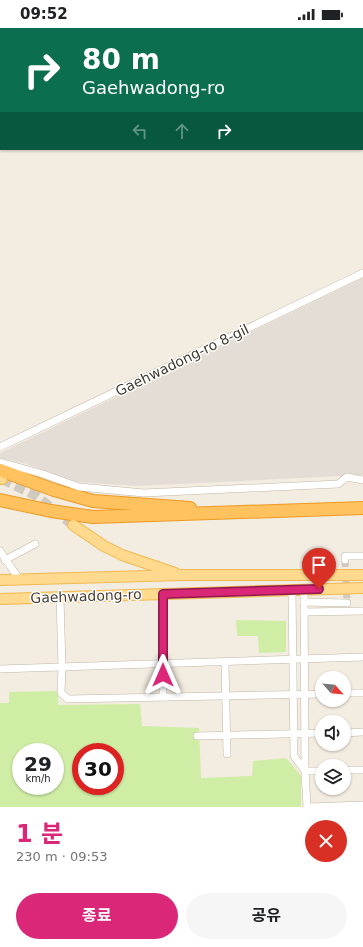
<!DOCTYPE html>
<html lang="ko">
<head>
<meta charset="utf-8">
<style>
	:root { --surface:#fff; --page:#f6f6f6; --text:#202124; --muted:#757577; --accent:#db2777 }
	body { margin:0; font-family:"DejaVu Sans","Noto Sans KR",sans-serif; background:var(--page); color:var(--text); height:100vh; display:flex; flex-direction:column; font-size:15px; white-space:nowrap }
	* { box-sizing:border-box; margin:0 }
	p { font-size:13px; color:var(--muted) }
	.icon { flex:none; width:22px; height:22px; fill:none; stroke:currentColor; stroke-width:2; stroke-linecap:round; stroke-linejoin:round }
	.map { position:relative; height:779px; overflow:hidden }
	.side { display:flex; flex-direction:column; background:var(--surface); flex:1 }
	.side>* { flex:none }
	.banner { position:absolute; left:0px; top:0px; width:363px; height:122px; box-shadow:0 1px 3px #0004; background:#0b6e4f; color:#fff; overflow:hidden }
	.needle { width:26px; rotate:117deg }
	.buttons { position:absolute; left:315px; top:643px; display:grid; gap:8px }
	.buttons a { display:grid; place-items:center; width:36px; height:36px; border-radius:50%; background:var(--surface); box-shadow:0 1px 3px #0004; font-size:20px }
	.speed { position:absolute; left:12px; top:715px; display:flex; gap:8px; font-size:20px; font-weight:700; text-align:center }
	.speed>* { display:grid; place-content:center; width:52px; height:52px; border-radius:50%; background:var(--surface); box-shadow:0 1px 3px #0004; line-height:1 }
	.speed small { font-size:10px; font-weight:400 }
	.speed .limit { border:6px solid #d22; background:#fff; color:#111 }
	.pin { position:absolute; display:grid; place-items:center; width:34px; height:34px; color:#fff; margin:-41px -17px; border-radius:50% 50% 50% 0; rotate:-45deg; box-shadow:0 0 4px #0007 }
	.pin .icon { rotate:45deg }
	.me { position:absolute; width:44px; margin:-22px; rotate:0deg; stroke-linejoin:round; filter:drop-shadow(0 0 3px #0008) }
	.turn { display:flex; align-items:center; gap:14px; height:84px; padding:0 16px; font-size:18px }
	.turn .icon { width:52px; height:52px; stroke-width:2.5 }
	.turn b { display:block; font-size:28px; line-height:34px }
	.lanes { display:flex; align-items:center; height:38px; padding:0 16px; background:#0003; justify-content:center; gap:20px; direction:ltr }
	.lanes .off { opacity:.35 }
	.round { display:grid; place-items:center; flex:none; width:42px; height:42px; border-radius:21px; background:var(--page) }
	.headline { display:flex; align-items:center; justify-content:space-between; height:68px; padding:0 16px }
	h1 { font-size:24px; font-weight:700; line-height:30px; color:var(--accent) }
	.action { display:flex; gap:8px; margin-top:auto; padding:8px 16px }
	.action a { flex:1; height:46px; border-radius:24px; background:var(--accent); color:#fff; font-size:16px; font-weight:700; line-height:46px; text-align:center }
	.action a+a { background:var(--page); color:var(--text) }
	.status { display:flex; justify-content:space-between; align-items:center; height:28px; padding:0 20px; background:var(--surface); direction:ltr }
	.status svg { height:11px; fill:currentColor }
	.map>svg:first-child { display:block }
</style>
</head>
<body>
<div class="status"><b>09:52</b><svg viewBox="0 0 49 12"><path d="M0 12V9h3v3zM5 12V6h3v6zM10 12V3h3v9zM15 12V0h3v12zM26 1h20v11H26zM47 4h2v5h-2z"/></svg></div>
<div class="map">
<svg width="363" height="779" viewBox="0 0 363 779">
	<rect width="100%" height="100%" fill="#f3ece1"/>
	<!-- industrial -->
	<path fill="#e4ddd6" d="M363,250V447L136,458L77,454L27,436L0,430V425Z"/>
	<!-- green -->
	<g fill="#cfeda4" fill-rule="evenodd">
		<path d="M236,592L286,593V624L259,625L258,608H237Z"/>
		<path d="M58,663V677L140,676L142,698L199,700L201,750L252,748L253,733L286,730L301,748V779H0V675H9V664ZM21,724H55V758H21ZM81,724H115V758H81Z"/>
	</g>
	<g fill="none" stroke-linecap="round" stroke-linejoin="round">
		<!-- street-tunnel -->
		<path stroke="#d0c9be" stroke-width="7" stroke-dasharray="7 3.5" stroke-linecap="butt" d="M345,532L347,575"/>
		<!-- primary-tunnel -->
		<path stroke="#d0c9be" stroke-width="10" stroke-dasharray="10 5" stroke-linecap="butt" d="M2,451L35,467L73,497"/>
		<defs>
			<g id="street">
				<path d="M0,419L363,245"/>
				<path d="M0,434L43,446L79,459L144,465L338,456L347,449L363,452"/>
				<path d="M0,523L19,551"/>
				<path d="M5,532L35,516"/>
				<path d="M345,532V528H363"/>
				<path d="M292,562L294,728L305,743"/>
				<path d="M304,562L305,743L307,779"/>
				<path d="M163,566V669"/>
				<path d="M60,569L62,639L61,665L68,671L322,666"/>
				<path d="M304,574L347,575"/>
				<path d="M304,584L363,583"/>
				<path d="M225,634L227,726"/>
				<path d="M0,641L363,629"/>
				<path d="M344,665H363"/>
				<path d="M344,705L363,704"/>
				<path d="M197,708L322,705"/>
				<path d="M344,742H363"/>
				<path d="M305,743H322"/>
				<path d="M308,779L363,777"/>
			</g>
			<g id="primary">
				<path d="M0,450L2,451"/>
				<path d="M73,497L104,518L122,527L175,545"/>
				<path d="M0,552L183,547H363"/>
				<path d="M0,571L363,560"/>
			</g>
			<g id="highway">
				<path d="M0,442L54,462L93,473L190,480"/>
				<path d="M0,472L51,483L93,489L363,480"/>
			</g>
		</defs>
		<!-- street casing -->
		<use href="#street" stroke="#c1b7a5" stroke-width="8"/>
		<!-- primary casing -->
		<use href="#primary" stroke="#f1b951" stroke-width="12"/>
		<!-- highway casing -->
		<use href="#highway" stroke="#ef991f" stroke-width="14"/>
		<!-- street -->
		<use href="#street" stroke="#fff" stroke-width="7"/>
		<!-- primary -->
		<use href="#primary" stroke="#ffd98d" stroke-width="10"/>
		<!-- highway -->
		<use href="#highway" stroke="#ffc25f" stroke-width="12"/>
	</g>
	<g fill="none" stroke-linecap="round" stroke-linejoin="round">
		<defs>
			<path id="route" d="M163,647V566L319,561"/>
		</defs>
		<!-- route casing -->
		<use href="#route" stroke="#8e194d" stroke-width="10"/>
		<!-- route -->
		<use href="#route" stroke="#db2777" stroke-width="7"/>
	</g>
	<g text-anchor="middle" stroke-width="3" stroke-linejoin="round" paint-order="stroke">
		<!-- street labels -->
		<g font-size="14" fill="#443c31" stroke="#fff">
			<text transform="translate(182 332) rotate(-26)" y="5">Gaehwadong-ro 8-gil</text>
			<text transform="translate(86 568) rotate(-2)" y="5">Gaehwadong-ro</text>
		</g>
	</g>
</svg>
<div class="buttons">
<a><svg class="needle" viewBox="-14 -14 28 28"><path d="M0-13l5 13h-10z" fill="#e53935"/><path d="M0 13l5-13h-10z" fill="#757577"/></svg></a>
<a><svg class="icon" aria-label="sound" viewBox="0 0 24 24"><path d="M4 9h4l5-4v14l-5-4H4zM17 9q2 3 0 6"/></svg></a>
<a><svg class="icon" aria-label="layers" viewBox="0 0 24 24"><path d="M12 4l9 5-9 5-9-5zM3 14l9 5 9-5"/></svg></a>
</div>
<div class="speed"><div>29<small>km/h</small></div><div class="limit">30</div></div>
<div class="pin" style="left:319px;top:561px;background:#d93025"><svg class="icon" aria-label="arrive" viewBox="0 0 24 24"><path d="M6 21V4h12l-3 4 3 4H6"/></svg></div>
<svg class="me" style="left:163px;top:647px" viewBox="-20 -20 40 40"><path d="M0-17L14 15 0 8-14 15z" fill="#db2777" stroke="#fff" stroke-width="4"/></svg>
<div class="banner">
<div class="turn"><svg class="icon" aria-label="right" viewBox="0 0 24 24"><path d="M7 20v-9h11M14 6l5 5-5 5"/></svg><div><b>80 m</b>Gaehwadong-ro</div></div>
<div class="lanes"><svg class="icon off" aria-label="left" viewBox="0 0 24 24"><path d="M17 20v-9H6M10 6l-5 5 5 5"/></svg><svg class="icon off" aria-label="ahead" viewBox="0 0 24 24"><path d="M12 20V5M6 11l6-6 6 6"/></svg><svg class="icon" aria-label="right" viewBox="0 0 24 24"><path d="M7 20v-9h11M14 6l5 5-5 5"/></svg></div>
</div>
</div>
<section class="side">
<div class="headline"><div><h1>1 분</h1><p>230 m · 09:53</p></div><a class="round" style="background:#d93025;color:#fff"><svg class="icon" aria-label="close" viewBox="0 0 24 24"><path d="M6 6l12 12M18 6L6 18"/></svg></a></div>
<div class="action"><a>종료</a><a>공유</a></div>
</section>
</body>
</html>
